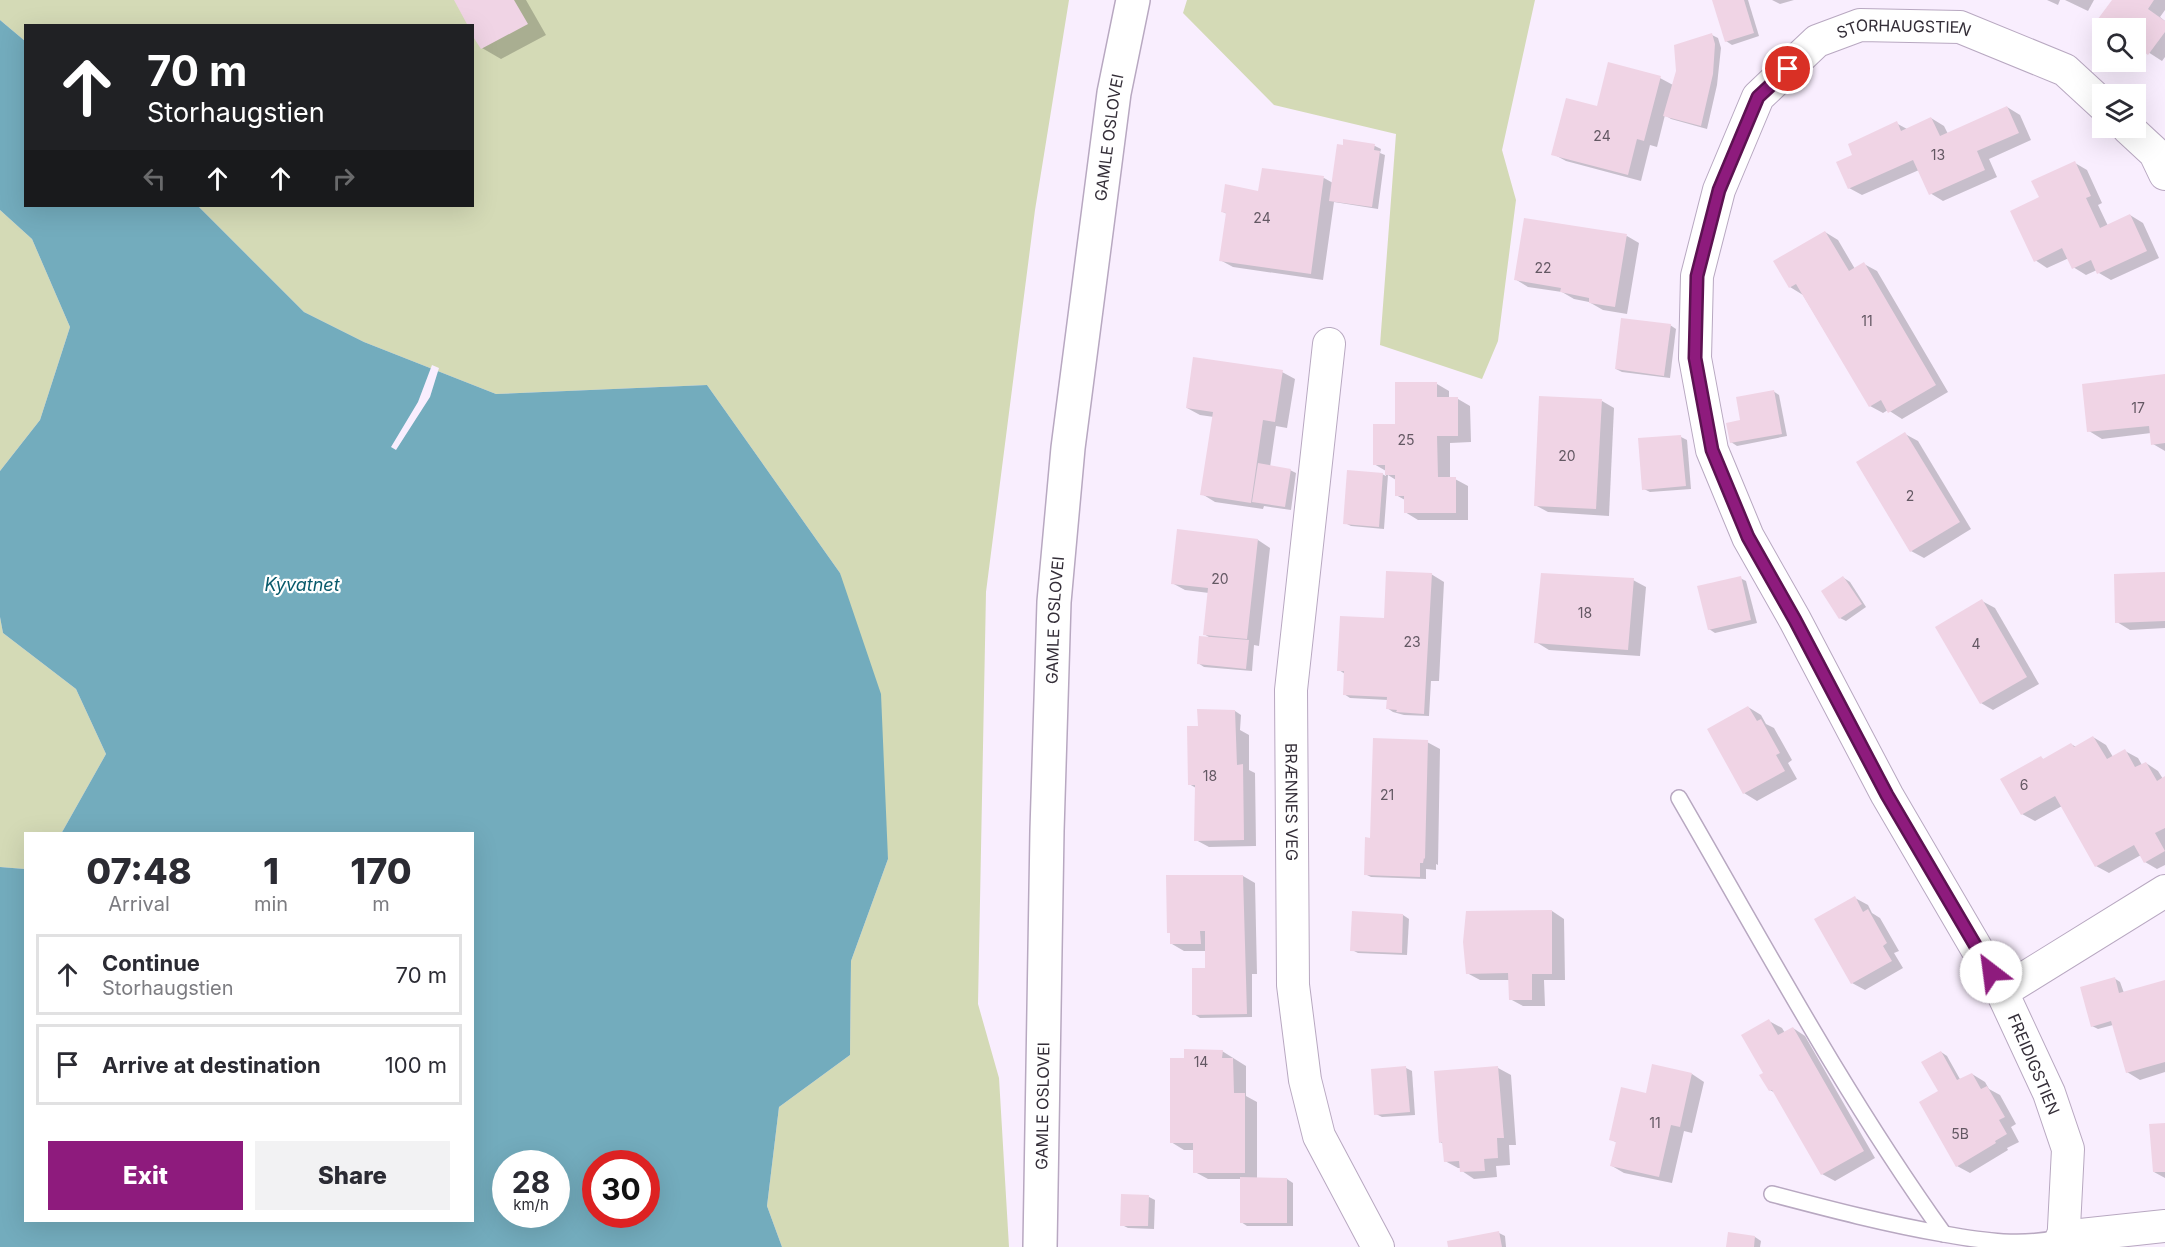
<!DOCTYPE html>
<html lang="en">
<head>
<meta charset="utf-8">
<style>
	:root { --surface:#fff; --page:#f2f2f3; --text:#2b2b33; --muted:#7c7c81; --line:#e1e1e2; --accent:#8e1b7d }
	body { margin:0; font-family:Inter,sans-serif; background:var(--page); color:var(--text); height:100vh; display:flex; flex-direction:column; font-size:22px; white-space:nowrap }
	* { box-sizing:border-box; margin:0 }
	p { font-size:20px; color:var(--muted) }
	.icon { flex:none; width:33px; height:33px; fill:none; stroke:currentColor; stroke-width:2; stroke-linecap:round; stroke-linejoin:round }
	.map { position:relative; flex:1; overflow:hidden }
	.side { position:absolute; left:24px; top:832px; width:450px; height:390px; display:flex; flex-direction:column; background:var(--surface); border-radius:0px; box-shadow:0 6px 24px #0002 }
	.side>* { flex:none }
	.guide { position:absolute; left:24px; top:24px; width:450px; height:183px; border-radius:0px; box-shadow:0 6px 24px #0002; background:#202124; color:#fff; overflow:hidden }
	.controls { position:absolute; left:2092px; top:18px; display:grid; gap:12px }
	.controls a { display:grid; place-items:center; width:54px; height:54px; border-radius:0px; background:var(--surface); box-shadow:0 6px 24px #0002; font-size:30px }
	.speed { position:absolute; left:492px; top:1150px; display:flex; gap:12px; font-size:30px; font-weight:700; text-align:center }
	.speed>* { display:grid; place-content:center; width:78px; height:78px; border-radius:50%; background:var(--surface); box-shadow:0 6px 24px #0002; line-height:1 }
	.speed small { font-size:15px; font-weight:400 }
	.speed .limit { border:9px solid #d22; background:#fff; color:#111 }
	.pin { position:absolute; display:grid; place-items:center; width:51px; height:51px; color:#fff; margin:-26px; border:3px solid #fff; border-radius:50%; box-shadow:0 2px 6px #0007 }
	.me { position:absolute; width:66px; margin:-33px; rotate:330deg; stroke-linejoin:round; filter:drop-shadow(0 0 4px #0008) }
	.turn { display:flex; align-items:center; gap:21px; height:126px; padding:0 24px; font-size:27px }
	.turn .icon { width:78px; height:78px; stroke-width:2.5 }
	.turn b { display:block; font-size:42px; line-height:51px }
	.lanes { display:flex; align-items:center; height:57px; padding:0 24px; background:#0003; justify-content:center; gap:30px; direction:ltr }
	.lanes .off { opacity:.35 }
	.eta { display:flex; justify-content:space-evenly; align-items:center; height:102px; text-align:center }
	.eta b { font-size:36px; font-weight:800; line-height:42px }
	.button { display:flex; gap:12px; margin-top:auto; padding:12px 24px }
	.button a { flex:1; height:69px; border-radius:0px; background:var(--accent); color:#fff; font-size:24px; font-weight:800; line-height:69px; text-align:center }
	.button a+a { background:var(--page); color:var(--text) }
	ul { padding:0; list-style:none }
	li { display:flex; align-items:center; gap:18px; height:81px; margin:0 12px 9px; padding:0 12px; border:3px solid var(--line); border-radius:0px }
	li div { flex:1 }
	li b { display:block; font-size:22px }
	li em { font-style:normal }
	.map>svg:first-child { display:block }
</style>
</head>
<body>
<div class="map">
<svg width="2165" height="1247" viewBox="0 0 2165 1247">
	<rect width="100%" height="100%" fill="#f9eefe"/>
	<!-- green -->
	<g fill="#d4dab6">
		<path d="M0,0H1069L1035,210L986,592L978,1004L999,1078L1009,1247H782L767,1206L779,1107L850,1055L851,961L888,859L840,573L707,385L496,394L364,342L304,312L198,206H472V26H26L25,41L0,20Z"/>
		<path d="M1187,0H1535L1502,150L1516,200L1498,341L1482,379L1380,345L1396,134L1274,105L1183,13Z"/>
		<path d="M0,210L32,239L70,327L40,420L0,471Z"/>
		<path d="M0,617L3,633L76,689L106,754L61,834H26L25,869L0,867Z"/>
	</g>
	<!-- water -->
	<path fill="#73acbd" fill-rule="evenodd" d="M0,20L25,41L26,206H198L304,312L364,342L496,394L707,385L840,573L881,694L888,859L851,961L850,1055L779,1107L767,1206L782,1247H0V867L25,869L26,1221H472V834H61L106,754L76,689L3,633L0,617V471L40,420L70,327L32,239L0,210ZM506,1164H556V1215H506ZM596,1164H646V1215H596Z"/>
	<!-- pier -->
	<path fill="#f9eefe" d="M432,365L439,368L430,397L396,450L391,447L418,402Z"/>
	<!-- shadow -->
	<g fill="#0003">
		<path d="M455,0H526L546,35L501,59L482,48L472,26Z"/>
		<path d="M1714,0H1748L1759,36L1732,45L1726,41Z"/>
		<path d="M1772,0H1794L1780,4Z"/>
		<path d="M2047,0H2060L2058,5Z"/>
		<path d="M2065,0H2094L2088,11Z"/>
		<path d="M2114,0H2165V10L2160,17L2165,21V57L2162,61L2137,45L2136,47V28H2103V33L2094,27Z"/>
		<path d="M1712,35L1718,38L1721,48L1717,85L1707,129L1671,119L1665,115L1657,147L1650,145L1641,181L1566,161L1553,154L1598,108L1660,78L1673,85Z"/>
		<path d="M2007,107L2020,115L2031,140L1989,159L1997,177L1943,201L1930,193L1919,170L1862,195L1849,188L1854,156L1896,123L1907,129L1931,118L1944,126L1948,134Z"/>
		<path d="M1345,141L1375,146L1381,149L1380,153L1385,155L1378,209L1334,202L1323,280L1233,267L1220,260L1227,214L1223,212L1259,193L1324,178L1333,183Z"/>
		<path d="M2075,163L2087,170L2102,203L2098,205L2108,226L2130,215L2143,223L2159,258L2111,280L2099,273L2097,270L2086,275L2073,267L2069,258L2047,268L2035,260L2041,197Z"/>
		<path d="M1825,232L1838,240L1855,269L1864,264L1877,271L1948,392L1902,419L1888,410L1883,413L1870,406L1803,295L1790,287Z"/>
		<path d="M1627,236L1639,243L1627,314L1603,310L1589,302L1574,299L1562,292L1528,287L1515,279Z"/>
		<path d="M1670,325L1676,329L1670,378L1622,372L1616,369Z"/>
		<path d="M1282,372L1295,379L1287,428L1276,426L1270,467L1290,470L1296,473L1291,510L1264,506L1263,509L1215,502L1202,494L1214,417L1200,415L1187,408Z"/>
		<path d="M2165,376V451L2153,444L2151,433L2102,439L2089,431Z"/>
		<path d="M1437,384L1449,391V399H1458L1470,406L1471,442L1450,443V479H1455L1468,486V520H1418L1405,512V500L1396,495V480L1388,475L1384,529L1351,526L1345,523L1382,474L1386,476V471L1374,464L1396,426Z"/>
		<path d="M1773,391L1779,395L1787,436L1737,446L1731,442L1742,421Z"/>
		<path d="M1602,401L1614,408L1609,516L1548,512L1535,505Z"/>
		<path d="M1905,434L1918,441L1971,529L1924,558L1911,551Z"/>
		<path d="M1681,437L1687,440L1691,489L1650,492L1644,489Z"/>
		<path d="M1258,540L1270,548L1259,646L1254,645L1252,671L1204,667L1198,663L1212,639L1204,634L1209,593L1185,590L1172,583Z"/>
		<path d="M2165,573V628L2130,630L2117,622Z"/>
		<path d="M1431,574L1444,582L1439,681H1431L1429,716L1404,715L1393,712L1387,708L1388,700L1350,698L1344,694L1345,674L1339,670Z"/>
		<path d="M1740,578L1746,581L1757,623L1715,633L1709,629Z"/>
		<path d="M1844,578L1850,582L1866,607L1846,621L1840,618Z"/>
		<path d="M1633,580L1646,587L1640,656L1549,650L1536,642Z"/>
		<path d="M1982,601L1995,608L2039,684L1993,710L1981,703Z"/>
		<path d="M1748,707L1761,715L1766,724L1774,728L1792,760L1788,763L1797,779L1757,801L1744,793Z"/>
		<path d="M1199,711H1235L1241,715L1240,730L1249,735V770L1255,773L1256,846L1209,847L1196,840V788L1189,784L1202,728Z"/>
		<path d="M2093,737L2106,745L2113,757L2125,751L2138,758L2142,765L2146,763L2158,771L2163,779L2165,778V865L2157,869L2145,862L2141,855L2109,873L2096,866L2062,806L2035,821L2022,814L2041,758L2045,760L2071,744L2076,747Z"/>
		<path d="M1427,742L1440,749L1438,865L1436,864V870L1426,869V879L1371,877L1365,874L1371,839Z"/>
		<path d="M1243,876L1255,883L1257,974H1252V1017L1200,1018L1194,1014L1207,970L1206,951H1184L1172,944Z"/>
		<path d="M1855,898L1868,905L1872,913L1880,918L1899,951L1894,953L1903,968L1865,990L1852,983Z"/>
		<path d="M1552,911L1564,919L1565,980H1544L1545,1006H1523L1510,999V980H1480L1467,973Z"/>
		<path d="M1353,913L1403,915L1409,919L1407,955L1358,953L1352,950Z"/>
		<path d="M2114,978L2120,982L2124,993L2165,982V1072L2140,1080L2127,1072L2113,1025L2098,1029L2092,1026Z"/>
		<path d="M1769,1021L1782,1028L1785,1033L1793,1028L1805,1036L1875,1158L1835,1181L1822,1174L1777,1094L1770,1090L1765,1074Z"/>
		<path d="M1222,1051L1246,1066V1096L1257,1102V1179H1287L1293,1183V1226H1247L1241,1222L1242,1179H1208L1195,1172V1150H1184L1171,1142L1185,1059Z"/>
		<path d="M1941,1052L1947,1056L1961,1081L1972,1074L1985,1082L1989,1089L2000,1095L2016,1124L2011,1127L2019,1142L2007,1148L2008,1150L1970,1173L1957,1166L1941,1091Z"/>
		<path d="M1406,1068L1412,1071L1415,1115L1382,1117L1376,1114Z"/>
		<path d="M1498,1068L1511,1075L1516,1145H1509L1510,1165L1496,1166L1497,1177L1474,1179L1462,1171L1461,1168H1458L1445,1161L1444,1144L1440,1142Z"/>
		<path d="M1692,1074L1704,1082L1692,1133L1684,1131L1672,1183L1624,1173L1612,1166L1617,1143L1611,1139L1647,1095Z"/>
		<path d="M2165,1124V1178L2154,1172Z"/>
		<path d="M1149,1197L1155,1200L1154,1229L1128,1228L1122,1225Z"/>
		<path d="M1499,1233L1505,1236L1506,1247H1450Z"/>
		<path d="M1755,1237L1761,1241L1760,1247H1728Z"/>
	</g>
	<!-- building -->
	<g fill="#f0d4e5">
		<path d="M454,0H514L528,24L481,49L472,35V26H468Z"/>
		<path d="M1712,0H1744L1754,33L1725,42Z"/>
		<path d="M2112,0H2154L2148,9L2165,21V32L2148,55L2136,46V28H2103V35L2092,27Z"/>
		<path d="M1712,33L1715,44L1713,74L1701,126L1663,116L1676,71L1674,45Z"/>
		<path d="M1608,62L1661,76L1644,141L1637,139L1628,175L1551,155L1566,98L1597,106Z"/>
		<path d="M2007,106L2019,133L1977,151L1985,170L1929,195L1913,160L1848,189L1836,162L1852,155L1848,144L1897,121L1901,131L1931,117L1940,136Z"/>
		<path d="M1343,139L1375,144L1374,150L1380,151L1372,207L1329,201L1337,144L1343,145Z"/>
		<path d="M2075,161L2091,196L2086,198L2100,228L2130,214L2147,251L2097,274L2091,260L2072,269L2062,248L2034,262L2010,211L2039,197L2031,181Z"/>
		<path d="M1262,168L1324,176L1311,274L1219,261L1226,213L1221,212L1225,184L1258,191Z"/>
		<path d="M1524,218L1627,234L1615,307L1589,303V298L1560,292L1561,288L1514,280Z"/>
		<path d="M1825,231L1849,271L1864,262L1936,385L1888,413L1881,400L1869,407L1796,284L1789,288L1773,261Z"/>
		<path d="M1621,318L1671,324L1664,376L1615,369Z"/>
		<path d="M1193,357L1283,370L1275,422L1263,420L1251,503L1200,495L1213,412L1186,408Z"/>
		<path d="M2165,374V443L2151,445L2149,426L2087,432L2082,384Z"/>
		<path d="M1395,382H1437V397H1458V436H1437L1438,477H1456V513H1404V496H1395V475H1385V465H1373V424H1395Z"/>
		<path d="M1774,390L1782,434L1730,443L1726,423L1740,420L1736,397Z"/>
		<path d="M1539,396L1602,399L1596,509L1534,506Z"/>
		<path d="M1905,432L1960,522L1910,552L1856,462Z"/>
		<path d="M1681,435L1686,486L1642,490L1638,438Z"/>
		<path d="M1258,463L1291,469L1285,507L1252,502Z"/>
		<path d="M1347,470L1383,473L1379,527L1343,524Z"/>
		<path d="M1177,529L1258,539L1247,639L1203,635L1208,588L1171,584Z"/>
		<path d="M1386,571L1432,573L1424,714L1396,712L1397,710L1386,709L1387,697L1343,695L1344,671H1337L1340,616L1384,618Z"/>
		<path d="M2165,572V621L2115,623L2114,574Z"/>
		<path d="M1541,573L1634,578L1628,650L1534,643Z"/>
		<path d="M1741,576L1751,620L1708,630L1697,586Z"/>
		<path d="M1843,576L1862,604L1839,619L1821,591Z"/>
		<path d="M1982,599L2027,677L1980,704L1935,627Z"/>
		<path d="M1199,636L1249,640L1246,669L1197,664Z"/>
		<path d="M1748,706L1757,721L1761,719L1780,753L1776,755L1785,771L1743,794L1707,729Z"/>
		<path d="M1197,709L1235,710L1237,765L1243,764L1244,840L1194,841L1195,785H1188L1187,726H1198Z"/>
		<path d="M2093,736L2107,759L2125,749L2135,767L2146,762L2157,781L2165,776V828L2155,833L2165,851L2144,863L2134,845L2095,867L2055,796L2021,815L2000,779L2041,756L2043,759L2071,743L2074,747Z"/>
		<path d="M1373,738L1428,740L1425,859L1424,858L1423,863H1420V877L1364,875L1365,837L1370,838Z"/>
		<path d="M1166,875H1243L1247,1014L1192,1015V968H1205V931H1200L1201,944H1170V933H1167Z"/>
		<path d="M1855,896L1863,912L1868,909L1887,943L1883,946L1892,961L1851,984L1814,919Z"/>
		<path d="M1552,910V974H1532V1000H1509L1508,973L1466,974L1463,942L1466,911Z"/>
		<path d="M1352,911L1403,914L1402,953L1350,951Z"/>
		<path d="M2115,977L2119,993L2165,980V1062L2126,1073L2111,1021L2091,1027L2080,987Z"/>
		<path d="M1769,1019L1778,1035L1793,1027L1864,1151L1821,1175L1772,1090L1769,1091L1759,1075L1763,1073L1741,1035Z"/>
		<path d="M1184,1049L1223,1050L1222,1058H1233L1234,1093H1245V1173H1193V1143H1170V1058H1184Z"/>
		<path d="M1941,1051L1957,1080L1972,1073L1981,1089L1987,1086L2005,1117L1999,1120L2007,1134L1995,1141L1996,1143L1956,1167L1919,1102L1938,1091L1921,1062Z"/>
		<path d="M1652,1064L1692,1073L1680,1127L1671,1125L1659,1177L1610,1166L1616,1142L1609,1140L1621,1087L1646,1093Z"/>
		<path d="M1406,1066L1410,1112L1374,1115L1371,1069Z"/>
		<path d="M1498,1066L1504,1138H1497L1498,1158L1484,1159L1485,1171L1460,1172L1459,1161L1444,1162L1442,1142L1439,1143L1434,1071Z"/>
		<path d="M2165,1123V1172H2153L2149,1124Z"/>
		<path d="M1240,1177L1287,1178V1223H1240Z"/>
		<path d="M1121,1194L1149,1195L1148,1226H1120Z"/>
		<path d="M1499,1231L1502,1247H1448L1447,1241Z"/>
		<path d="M1728,1232L1755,1236L1754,1247H1726Z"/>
	</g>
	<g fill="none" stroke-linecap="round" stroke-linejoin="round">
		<defs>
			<g id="service">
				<path d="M1679,798C1764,945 1845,1096 1944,1234"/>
				<path d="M1772,1194C1829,1209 1886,1224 1944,1234C1983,1241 2023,1247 2062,1237"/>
			</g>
			<g id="minor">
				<path d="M2128,128L2155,153L2165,174"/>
				<path id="s1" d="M1329,344L1291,690L1293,985L1305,1080L1319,1136L1378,1247"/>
				<path d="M2002,992L2165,891"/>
				<path d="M2062,1237L2165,1226"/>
				<path id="s2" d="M2063,1247L2068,1149L2049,1093L2002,992L1887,795L1795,620L1748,537L1712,450L1695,358L1697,276L1719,190L1758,97L1817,41L1860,25L1960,27L2065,70L2103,105"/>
			</g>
			<g id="tertiary">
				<path id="s3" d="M1040,1247L1047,831L1054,602L1068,448L1114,93L1133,0"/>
			</g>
		</defs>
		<!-- service casing -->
		<use href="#service" stroke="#b8a8c1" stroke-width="18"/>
		<!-- minor casing -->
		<use href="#minor" stroke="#b8a8c1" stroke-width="34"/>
		<!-- tertiary casing -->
		<use href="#tertiary" stroke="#b8a8c1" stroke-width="36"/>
		<!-- service -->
		<use href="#service" stroke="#fff" stroke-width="15"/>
		<!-- minor -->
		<use href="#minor" stroke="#fff" stroke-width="32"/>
		<!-- tertiary -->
		<use href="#tertiary" stroke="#fff" stroke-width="33"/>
	</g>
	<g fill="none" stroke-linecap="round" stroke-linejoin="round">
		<defs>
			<path id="route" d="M1788,69L1758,97L1719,190L1697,276L1695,358L1712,450L1748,537L1795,620L1887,795L1991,972"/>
		</defs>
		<!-- route casing -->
		<use href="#route" stroke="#5c1251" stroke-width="15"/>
		<!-- route -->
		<use href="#route" stroke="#8e1b7d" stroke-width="10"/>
	</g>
	<g text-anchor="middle" stroke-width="4.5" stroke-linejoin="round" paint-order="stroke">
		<!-- number labels -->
		<g font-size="14" fill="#635863">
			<text x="1602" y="141">24</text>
			<text x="1938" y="160">13</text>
			<text x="1262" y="223">24</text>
			<text x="1543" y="273">22</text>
			<text x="1867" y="326">11</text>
			<text x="2138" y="413">17</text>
			<text x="1406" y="445">25</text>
			<text x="1567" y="461">20</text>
			<text x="1910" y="501">2</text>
			<text x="1220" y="584">20</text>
			<text x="1585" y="618">18</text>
			<text x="1412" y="647">23</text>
			<text x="1976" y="649">4</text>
			<text x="1210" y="781">18</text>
			<text x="2024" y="790">6</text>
			<text x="1387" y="800">21</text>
			<text x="1201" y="1067">14</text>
			<text x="1655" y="1128">11</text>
			<text x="1960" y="1139">5B</text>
		</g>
		<!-- street labels -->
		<g font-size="16" fill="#342e38" stroke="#fff">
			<text dy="6" stroke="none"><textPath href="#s2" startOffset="1420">STORHAUGSTIEN</textPath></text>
			<text dy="6" stroke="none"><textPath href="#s3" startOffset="1113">GAMLE OSLOVEI</textPath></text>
			<text dy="6" stroke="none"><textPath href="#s3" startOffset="627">GAMLE OSLOVEI</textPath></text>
			<text dy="6" stroke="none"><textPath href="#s1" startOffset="460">BRÆNNES VEG</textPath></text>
			<text transform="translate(2034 1064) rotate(67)" y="6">FREIDIGSTIEN</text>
			<text dy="6" stroke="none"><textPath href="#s3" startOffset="141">GAMLE OSLOVEI</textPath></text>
		</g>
		<!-- water labels -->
		<g font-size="18" font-style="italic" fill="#085a6c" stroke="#fff">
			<text x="302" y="591">Kyvatnet</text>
		</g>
	</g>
</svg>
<div class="controls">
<a><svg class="icon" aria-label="search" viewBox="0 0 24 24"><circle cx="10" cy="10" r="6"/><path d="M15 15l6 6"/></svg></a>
<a><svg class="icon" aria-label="layers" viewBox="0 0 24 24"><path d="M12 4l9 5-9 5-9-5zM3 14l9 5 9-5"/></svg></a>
</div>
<div class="speed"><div>28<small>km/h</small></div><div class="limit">30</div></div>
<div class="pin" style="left:1788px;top:69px;background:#d93025"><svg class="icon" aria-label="arrive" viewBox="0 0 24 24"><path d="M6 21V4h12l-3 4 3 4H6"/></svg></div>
<svg class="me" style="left:1991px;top:972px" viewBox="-20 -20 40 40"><circle r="19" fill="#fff"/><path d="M0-13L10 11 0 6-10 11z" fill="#8e1b7d"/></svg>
<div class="guide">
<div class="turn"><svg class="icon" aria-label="ahead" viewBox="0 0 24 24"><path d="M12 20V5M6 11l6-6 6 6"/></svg><div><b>70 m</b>Storhaugstien</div></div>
<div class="lanes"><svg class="icon off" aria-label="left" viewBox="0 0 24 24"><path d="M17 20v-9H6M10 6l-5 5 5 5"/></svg><svg class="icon" aria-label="ahead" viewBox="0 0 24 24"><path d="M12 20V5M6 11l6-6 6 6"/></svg><svg class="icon" aria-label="ahead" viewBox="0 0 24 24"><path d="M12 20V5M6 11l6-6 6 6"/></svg><svg class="icon off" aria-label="right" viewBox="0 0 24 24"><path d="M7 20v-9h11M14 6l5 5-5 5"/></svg></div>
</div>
<section class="side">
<div class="eta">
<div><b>07:48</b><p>Arrival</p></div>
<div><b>1</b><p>min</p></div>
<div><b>170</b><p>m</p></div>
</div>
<ul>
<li><svg class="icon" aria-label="ahead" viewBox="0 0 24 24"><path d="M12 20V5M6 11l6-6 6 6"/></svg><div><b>Continue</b><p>Storhaugstien</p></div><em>70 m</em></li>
<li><svg class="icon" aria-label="arrive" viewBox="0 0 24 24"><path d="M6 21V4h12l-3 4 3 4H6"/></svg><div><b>Arrive at destination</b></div><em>100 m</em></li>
</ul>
<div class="button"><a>Exit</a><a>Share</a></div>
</section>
</div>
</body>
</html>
